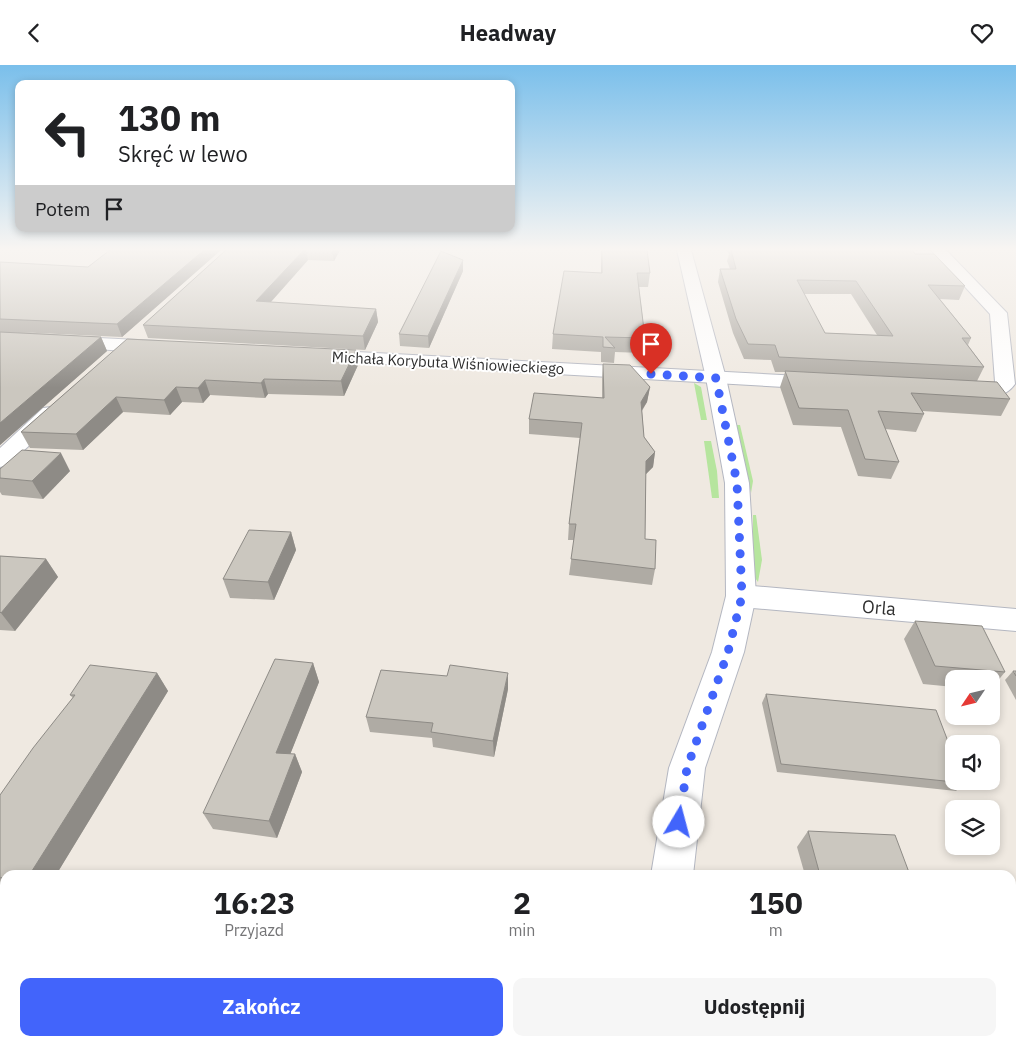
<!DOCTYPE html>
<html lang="pl">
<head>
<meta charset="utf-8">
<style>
	:root { --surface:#fff; --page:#f6f6f6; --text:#202124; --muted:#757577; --accent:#4264fb }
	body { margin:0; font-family:"IBM Plex Sans",sans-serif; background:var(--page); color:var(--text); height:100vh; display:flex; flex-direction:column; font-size:19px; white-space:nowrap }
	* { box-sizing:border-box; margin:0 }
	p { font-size:16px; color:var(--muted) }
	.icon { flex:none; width:28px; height:28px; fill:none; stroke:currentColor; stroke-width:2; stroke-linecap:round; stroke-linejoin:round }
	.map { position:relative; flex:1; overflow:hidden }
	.details { position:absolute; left:0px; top:805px; width:1016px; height:176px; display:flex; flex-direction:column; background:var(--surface); border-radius:15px 15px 0 0; box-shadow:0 2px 8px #0003 }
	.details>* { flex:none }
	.hud { position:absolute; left:15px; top:15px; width:500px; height:152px; border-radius:10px; box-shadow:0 2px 8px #0003; background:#fff; color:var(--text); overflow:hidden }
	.needle { width:32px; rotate:235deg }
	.buttons { position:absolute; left:945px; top:605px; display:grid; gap:10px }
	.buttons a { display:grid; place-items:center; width:55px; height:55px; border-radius:10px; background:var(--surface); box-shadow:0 2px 8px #0003; font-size:25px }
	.pin { position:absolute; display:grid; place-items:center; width:42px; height:42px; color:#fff; margin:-51px -21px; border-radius:50% 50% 50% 0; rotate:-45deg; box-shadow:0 0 5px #0007 }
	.pin .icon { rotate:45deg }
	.me { position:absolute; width:55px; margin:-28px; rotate:8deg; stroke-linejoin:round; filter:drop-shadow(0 0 4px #0008) }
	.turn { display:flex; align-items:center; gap:18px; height:105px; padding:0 20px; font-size:22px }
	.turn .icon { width:65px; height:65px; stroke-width:2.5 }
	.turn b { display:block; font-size:35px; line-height:42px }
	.then { display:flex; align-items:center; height:48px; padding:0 20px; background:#0003; gap:10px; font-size:19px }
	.eta { display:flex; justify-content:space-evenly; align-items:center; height:85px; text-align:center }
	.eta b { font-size:30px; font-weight:700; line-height:35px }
	.cta { display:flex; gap:10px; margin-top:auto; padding:10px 20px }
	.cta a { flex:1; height:58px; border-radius:10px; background:var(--accent); color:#fff; font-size:20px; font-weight:700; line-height:58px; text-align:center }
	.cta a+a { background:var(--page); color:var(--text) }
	header { display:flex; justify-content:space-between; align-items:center; height:65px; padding:0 20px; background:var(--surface); font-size:22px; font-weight:700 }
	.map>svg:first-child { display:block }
</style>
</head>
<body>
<header><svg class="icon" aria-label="back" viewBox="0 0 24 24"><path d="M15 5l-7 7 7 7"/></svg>Headway<svg class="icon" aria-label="heart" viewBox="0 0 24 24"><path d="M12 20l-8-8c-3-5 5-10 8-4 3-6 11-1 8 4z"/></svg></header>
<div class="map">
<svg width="1016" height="981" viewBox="0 0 1016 981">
	<rect width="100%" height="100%" fill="#efe9e1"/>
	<!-- green -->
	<g fill="#b6e59e">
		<path d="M694,318L701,322L707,355H701Z"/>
		<path d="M736,360H740L753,416L751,428Z"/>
		<path d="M704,376H711L717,406L719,433H712Z"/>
		<path d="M753,450H756L762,495L758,517L753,510Z"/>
	</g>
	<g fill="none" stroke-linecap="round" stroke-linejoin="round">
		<defs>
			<g id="minor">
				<path d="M931,185H946L1007,248L1015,319C1003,337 976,334 958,329L955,325L958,321C969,318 985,323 995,317L990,249Z"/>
				<path d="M0,268L158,276L165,278L167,282L165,286L158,288L0,278Z"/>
				<path d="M320,285L819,312L826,314L829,318L826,322L819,324L313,295L311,291L313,287Z"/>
				<path d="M51,342L59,343L62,348L59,353L8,400L0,402V383L43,343Z"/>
				<path d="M741,520L1016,544V566L741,542L731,538L726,531L731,524Z"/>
				<rect x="0" y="849" width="5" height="44"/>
			</g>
			<g id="tertiary">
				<path d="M677,185H691L726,313L749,418L756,531L744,587L705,703L693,810H651L669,703L712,587L726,531L725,418L706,313Z"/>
				<path d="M669,976H717L718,981H670Z"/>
			</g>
		</defs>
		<!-- minor casing -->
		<use href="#minor" stroke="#b4b7c1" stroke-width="2"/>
		<!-- tertiary casing -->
		<use href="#tertiary" stroke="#b4b7c1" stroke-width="2"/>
		<!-- minor -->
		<use href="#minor" fill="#fff" fill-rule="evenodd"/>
		<!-- tertiary -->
		<use href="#tertiary" fill="#fff" fill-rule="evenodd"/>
	</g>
	<!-- wall -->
	<g fill="#afaba4" fill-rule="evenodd">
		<path d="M110,185H221L122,272L16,267L101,272L107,286L0,380V197L88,202Z"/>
		<path d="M226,185H340L334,196L308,195L271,237L376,244L378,257L365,285L148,273L143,260Z"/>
		<path d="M601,185H647L650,208L648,222H639L645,273L643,288L615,287L614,298L601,297V287L552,284L553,269L601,208Z"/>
		<path d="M727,185H912L915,189L965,221L959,235L940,234L971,273L968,280L984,302L977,316L1010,334L1001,351L922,346L924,349L916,367L885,364L899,397L891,414L858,411L841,362L793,360L780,322L785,307H775L771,295L744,294L733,268L718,217L720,204H730L727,196L729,189ZM804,229H851L877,270L825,268Z"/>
		<path d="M463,195V206L429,283L400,281L399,269Z"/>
		<path d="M127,274L358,300L344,331L268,329L265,333L210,330L203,338L182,337L170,350L123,347L83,385L30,383L21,367Z"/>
		<path d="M603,299L650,322L647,337L642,346L644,372L655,387L653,402L646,409L645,474L655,504L652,520L569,510L574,475H568L569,459L580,373L529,369V354L602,333V313Z"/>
		<path d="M0,404L70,406L43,434L2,430L0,427Z"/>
		<path d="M291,467L296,485L274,535L230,533L223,514Z"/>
		<path d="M0,491L46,494L58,512L15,566L0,565Z"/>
		<path d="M915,556L1005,607L991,624V614H954V622L923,619L904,574Z"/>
		<path d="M313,598L319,617L290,689H295L302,707L277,773L213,764L203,748Z"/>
		<path d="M1013,606H1016V635L1005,615Z"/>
		<path d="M157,608L168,626L56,810H5V830H0V730L73,633L70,630Z"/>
		<path d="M508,624L494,692L433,682L432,673L370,667L366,652Z"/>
		<path d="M766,629L964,718L956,726L777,707L762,638Z"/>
		<path d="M808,766L910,810H805L797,782Z"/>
		<path d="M952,976H980L1015,981H944Z"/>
	</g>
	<!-- shaded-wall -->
	<g fill="#8e8b86">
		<path d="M204,185H221L122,272L117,259Z"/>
		<path d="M304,185H306L308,195L260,249L256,236Z"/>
		<path d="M332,185H340L334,196Z"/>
		<path d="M463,195V206L429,283L428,271Z"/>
		<path d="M376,244L378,257L365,285L363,271Z"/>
		<path d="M101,272L107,286L0,380V358Z"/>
		<path d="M356,285L358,300L344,331L341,316Z"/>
		<path d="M264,314L268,329L265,333L261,318Z"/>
		<path d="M205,315L210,330L203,338L198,323Z"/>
		<path d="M176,322L182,337L170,350L164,335Z"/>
		<path d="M650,322L647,337L638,351L641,337Z"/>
		<path d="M116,332L123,347L83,385L76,369Z"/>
		<path d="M655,387L653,402L644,411L646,396Z"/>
		<path d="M61,388L70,406L43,434L32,416Z"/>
		<path d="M291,467L296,485L274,535L268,517Z"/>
		<path d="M46,494L58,512L15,566L1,548Z"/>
		<path d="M313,598L319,617L284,705L276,688Z"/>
		<path d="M157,608L168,626L56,810H32L30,809Z"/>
		<path d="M508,608V624L494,692L493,676Z"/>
		<path d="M295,689L302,707L277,773L269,756Z"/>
		<path d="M280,976H291L290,981H279Z"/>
	</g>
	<!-- building -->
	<g fill="#cbc7bf" stroke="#8e8b86" fill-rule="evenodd">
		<path d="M110,185H204L117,259L0,254V197L88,202Z"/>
		<path d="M226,185H304L256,236L376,244L363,271L143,260Z"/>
		<path d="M602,185H647L650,208H637L645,273L605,272L615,283L603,282V272L553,269L564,206L602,208Z"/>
		<path d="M731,185H912L915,189H934L965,221L928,220L971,273H962L984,302L779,292L775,280L748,279L736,254L720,204H736ZM797,215L856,216L893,271L825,268Z"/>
		<path d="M441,186L463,195L428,271L399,269Z"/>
		<path d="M0,267L101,272L0,358Z"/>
		<path d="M127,274L356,285L341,316L264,314L261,318L205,315L198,323L176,322L164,335L116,332L76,369L21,367Z"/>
		<path d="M603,299L630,300L650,322L641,337L644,372L655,387L646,396L645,474L656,475L655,504L571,494L576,459H569L582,358L529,354L534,328L604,333Z"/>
		<path d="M785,306L997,317L1010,334L911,328L924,349L878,346L899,397L865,394L848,345L799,343Z"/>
		<path d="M22,385L61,388L32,416L0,413V404Z"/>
		<path d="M249,465L291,467L268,517L223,514Z"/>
		<path d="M0,491L46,494L1,548L0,547Z"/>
		<path d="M915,556L982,561L1005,607L935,601Z"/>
		<path d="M275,594L313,598L276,688L295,689L269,756L203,748Z"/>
		<path d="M90,600L157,608L30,809L20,810H5V812L0,813V730L33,683L75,630H70Z"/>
		<path d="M450,600L508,608L493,676L431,667L433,658L366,652L381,605L447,611Z"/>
		<path d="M1013,606H1016V611Z"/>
		<path d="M766,629L936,645L954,692V716H963L964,718L781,699Z"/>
		<path d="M808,766L895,770L910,810H820Z"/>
		<path d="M180,976H280L279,981H178Z"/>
		<path d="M355,976H485V981H354Z"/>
		<path d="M958,976H980L1015,981H960Z"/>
	</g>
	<!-- sky -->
	<linearGradient id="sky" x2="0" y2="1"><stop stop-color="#7abfeb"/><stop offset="0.57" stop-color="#f8f5f2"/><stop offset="1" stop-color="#f8f5f2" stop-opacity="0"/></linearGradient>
	<rect width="1016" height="323" fill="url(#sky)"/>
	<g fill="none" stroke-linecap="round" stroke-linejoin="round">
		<!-- route -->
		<path stroke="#4264fb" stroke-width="9" stroke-dasharray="0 16.2" d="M651,309L716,313L737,418L742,531L728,587L687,703L679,757"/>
	</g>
	<g text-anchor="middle" stroke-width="4" stroke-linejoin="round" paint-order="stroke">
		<!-- far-street labels -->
		<g font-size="15" fill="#2e2e2e" stroke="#fff">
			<text transform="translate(448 298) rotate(3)" y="5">Michała Korybuta Wiśniowieckiego</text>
		</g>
		<!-- street labels -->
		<g font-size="18" fill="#2e2e2e" stroke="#fff">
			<text transform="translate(879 543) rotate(5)" y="6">Orla</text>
		</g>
	</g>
</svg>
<div class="buttons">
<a><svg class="needle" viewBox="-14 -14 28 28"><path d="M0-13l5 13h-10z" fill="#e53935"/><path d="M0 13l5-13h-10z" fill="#757577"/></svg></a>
<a><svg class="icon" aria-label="sound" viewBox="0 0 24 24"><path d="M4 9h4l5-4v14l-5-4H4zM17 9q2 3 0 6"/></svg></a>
<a><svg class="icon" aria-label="layers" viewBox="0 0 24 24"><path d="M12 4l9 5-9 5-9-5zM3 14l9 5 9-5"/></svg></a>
</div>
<div class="pin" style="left:651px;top:309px;background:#d93025"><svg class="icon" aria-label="arrive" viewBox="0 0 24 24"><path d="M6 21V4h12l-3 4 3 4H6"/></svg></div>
<svg class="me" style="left:679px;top:757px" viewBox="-20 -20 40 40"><circle r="19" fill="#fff"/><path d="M0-13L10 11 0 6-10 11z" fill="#4264fb"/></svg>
<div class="hud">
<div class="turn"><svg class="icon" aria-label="left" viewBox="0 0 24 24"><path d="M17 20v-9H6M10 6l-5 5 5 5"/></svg><div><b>130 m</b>Skręć w lewo</div></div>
<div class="then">Potem<svg class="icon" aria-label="arrive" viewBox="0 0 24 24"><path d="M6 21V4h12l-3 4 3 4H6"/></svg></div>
</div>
<section class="details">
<div class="eta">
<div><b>16:23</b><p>Przyjazd</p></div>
<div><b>2</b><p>min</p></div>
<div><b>150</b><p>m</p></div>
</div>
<div class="cta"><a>Zakończ</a><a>Udostępnij</a></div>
</section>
</div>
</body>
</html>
